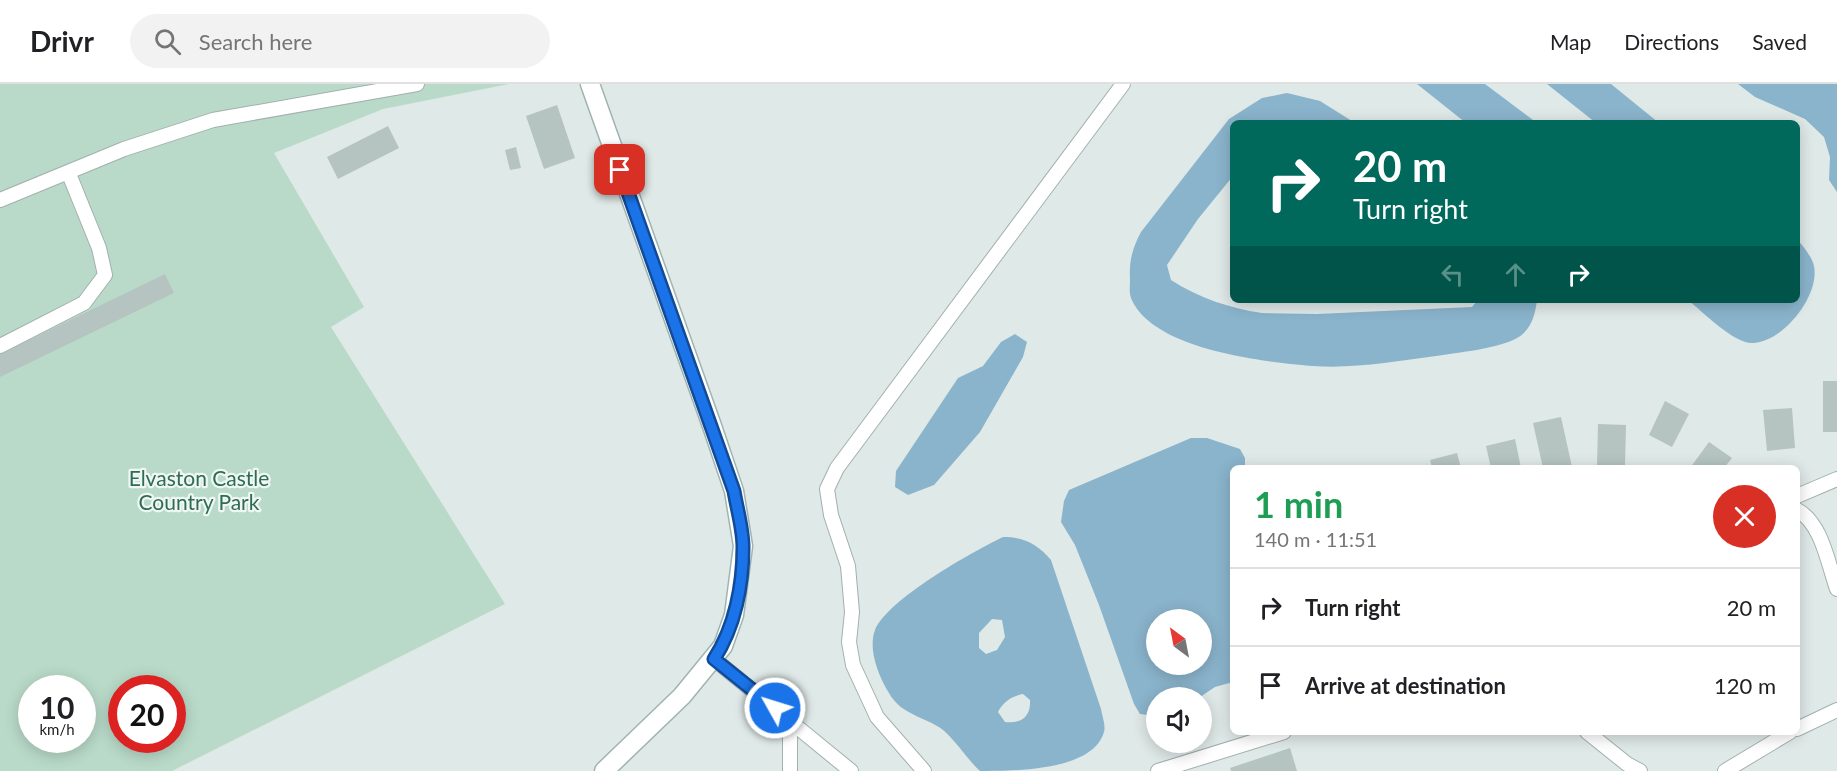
<!DOCTYPE html>
<html lang="en">
<head>
<meta charset="utf-8">
<style>
	:root { --surface:#fff; --page:#f2f2f2; --text:#202124; --muted:#757577; --line:#e0e0e0 }
	body { margin:0; font-family:Lato,sans-serif; background:var(--page); color:var(--text); height:100vh; display:flex; flex-direction:column; font-size:22px; white-space:nowrap }
	* { box-sizing:border-box; margin:0 }
	p { font-size:20px; color:var(--muted) }
	.icon { flex:none; width:33px; height:33px; fill:none; stroke:currentColor; stroke-width:2; stroke-linecap:round; stroke-linejoin:round }
	.map { position:relative; flex:1; overflow:hidden }
	.details { position:absolute; left:1230px; top:381px; width:570px; height:270px; display:flex; flex-direction:column; background:var(--surface); border-radius:9px; box-shadow:0 3px 15px #0003 }
	.details>* { flex:none }
	.hud { position:absolute; left:1230px; top:36px; width:570px; height:183px; border-radius:9px; box-shadow:0 3px 15px #0003; background:#00695c; color:#fff; overflow:hidden }
	.needle { width:39px; rotate:328deg }
	.fabs { position:absolute; left:1146px; top:525px; display:grid; gap:12px }
	.fabs a { display:grid; place-items:center; width:66px; height:66px; border-radius:50%; background:var(--surface); box-shadow:0 3px 15px #0003; font-size:30px }
	.speed { position:absolute; left:18px; top:591px; display:flex; gap:12px; font-size:30px; font-weight:700; text-align:center }
	.speed>* { display:grid; place-content:center; width:78px; height:78px; border-radius:50%; background:var(--surface); box-shadow:0 3px 15px #0003; line-height:1 }
	.speed small { font-size:15px; font-weight:400 }
	.speed .limit { border:9px solid #d22; background:#fff; color:#111 }
	.pin { position:absolute; display:grid; place-items:center; width:51px; height:51px; color:#fff; margin:-26px; border-radius:12px; box-shadow:0 3px 9px #0006 }
	.me { position:absolute; width:66px; margin:-33px; rotate:309deg; stroke-linejoin:round; filter:drop-shadow(0 0 4px #0008) }
	.turn { display:flex; align-items:center; gap:21px; height:126px; padding:0 24px; font-size:27px }
	.turn .icon { width:78px; height:78px; stroke-width:2.5 }
	.turn b { display:block; font-size:42px; line-height:51px }
	.lanes { display:flex; align-items:center; height:57px; padding:0 24px; background:#0003; justify-content:center; gap:30px; direction:ltr }
	.lanes .off { opacity:.35 }
	.round { display:grid; place-items:center; flex:none; width:63px; height:63px; border-radius:32px; background:var(--page) }
	.head { display:flex; align-items:center; justify-content:space-between; height:102px; padding:0 24px }
	h1 { font-size:36px; font-weight:700; line-height:45px; color:#1e9e55 }
	ul { padding:0; list-style:none }
	li { display:flex; align-items:center; gap:18px; height:78px; padding:0 24px; border-top:2px solid var(--line) }
	li div { flex:1 }
	li b { display:block; font-size:22px }
	li em { font-style:normal }
	header { display:flex; align-items:center; gap:36px; box-sizing:border-box; height:84px; padding:0 30px; background:var(--surface); border-bottom:2px solid var(--line) }
	header strong { font-size:28px }
	nav { display:flex; gap:33px; margin-inline-start:auto; font-size:21px }
	.search { width:420px; height:54px; background:var(--page); display:flex; align-items:center; gap:15px; box-sizing:border-box; padding:0 21px; border-radius:33px; color:var(--muted); font-size:22px }
	.map>svg:first-child { display:block }
</style>
</head>
<body>
<header>
<strong>Drivr</strong>
<div class="search"><svg class="icon" aria-label="search" viewBox="0 0 24 24"><circle cx="10" cy="10" r="6"/><path d="M15 15l6 6"/></svg>Search here</div>
<nav><a>Map</a><a>Directions</a><a>Saved</a></nav>
</header>
<div class="map">
<svg width="1837" height="687" viewBox="0 0 1837 687">
	<rect width="100%" height="100%" fill="#dfe9e7"/>
	<!-- green -->
	<path fill="#b9dac9" fill-rule="evenodd" d="M0,0H509L383,25L274,69L364,223L331,243L505,520L172,687H0ZM32,604H82V656H32ZM122,604H172V656H122Z"/>
	<!-- water -->
	<g fill="#8ab4cc" fill-rule="evenodd">
		<path d="M1417,0H1485L1537,39H1466Z"/>
		<path d="M1547,0H1611L1659,39H1596Z"/>
		<path d="M1738,0H1837V108L1829,96L1830,73L1824,53L1805,35L1755,13Z"/>
		<path d="M1287,9L1320,17L1355,39H1233V92L1198,135L1167,181L1171,196C1199,214 1229,224 1262,229L1317,230L1472,223L1478,216H1537C1535,232 1531,246 1517,254C1501,264 1456,269 1436,272C1396,277 1354,285 1313,282C1265,278 1152,266 1131,214C1129,209 1130,201 1130,196C1129,177 1132,165 1141,148L1229,35L1262,14Z"/>
		<path d="M1797,155C1803,162 1812,173 1814,182C1820,212 1783,258 1753,259C1734,260 1703,228 1688,216H1797Z"/>
		<path d="M1015,250L1027,258L1023,273L980,348L934,401L908,411L895,403L896,387L958,294L983,282L1001,258Z"/>
		<path d="M1191,354H1207L1240,365L1245,374V384H1233V598L1215,603L1200,613L1156,614V632L1140,630L1134,620L1099,521L1075,461L1061,438L1064,417L1069,406ZM1156,536H1202V580H1156Z"/>
		<path d="M1003,453C1024,453 1037,460 1051,476L1101,625C1102,632 1106,641 1104,648C1093,687 1015,687 980,687C967,675 957,658 943,646C928,634 906,632 893,615C881,598 867,567 875,546C888,515 972,468 1003,453ZM992,535L1002,536L1005,553L997,566L986,570L979,564V549ZM1023,610L1030,616C1031,633 1021,640 1005,638L998,628C1003,618 1012,612 1023,610Z"/>
	</g>
	<!-- building -->
	<g fill="#b5c4c0">
		<path d="M557,21L575,74L544,85L526,32Z"/>
		<path d="M388,42L399,64L338,95L327,73Z"/>
		<path d="M516,63L521,84L510,86L505,66Z"/>
		<path d="M165,190L174,209L0,293V270Z"/>
		<rect x="1823" y="297" width="14" height="51"/>
		<path d="M1665,317L1689,330L1672,363L1649,351Z"/>
		<path d="M1792,324L1795,364L1767,367L1763,326Z"/>
		<path d="M1561,333L1572,383L1543,384L1533,339Z"/>
		<path d="M1598,340L1626,341L1625,382H1597Z"/>
		<path d="M1515,355L1521,384H1491L1486,362Z"/>
		<path d="M1709,358L1732,374L1724,384H1690Z"/>
		<path d="M1457,369L1461,384H1432L1430,376Z"/>
		<path d="M1290,664L1297,687H1231L1230,684Z"/>
	</g>
	<g fill="none" stroke-linecap="round" stroke-linejoin="round">
		<defs>
			<g id="lane">
				<path d="M0,116L124,65L213,36L417,0"/>
				<path d="M0,262L84,219L105,191L99,164L69,90"/>
				<path d="M1797,412L1837,395"/>
				<path d="M1797,426C1822,439 1828,480 1837,505"/>
				<path d="M714,575L851,687"/>
				<path d="M790,637V687"/>
				<path d="M1797,645L1837,626"/>
				<path d="M1587,648L1627,680L1640,687"/>
				<path d="M924,687L877,633L853,581L849,558L852,528L848,482L831,431L827,405L837,384L1123,0"/>
				<path d="M1158,687L1284,648"/>
				<path d="M1725,687L1790,648"/>
			</g>
			<path id="secondary" d="M590,0L712,342L734,407L743,462L734,531L723,562L682,612L604,687"/>
		</defs>
		<!-- lane casing -->
		<use href="#lane" stroke="#a2b0af" stroke-width="16"/>
		<!-- secondary casing -->
		<use href="#secondary" stroke="#9fb4b1" stroke-width="21"/>
		<!-- lane -->
		<use href="#lane" stroke="#fff" stroke-width="14"/>
		<!-- secondary -->
		<use href="#secondary" stroke="#fff" stroke-width="18"/>
	</g>
	<g fill="none" stroke-linecap="round" stroke-linejoin="round">
		<defs>
			<path id="route" d="M620,86L734,407C737,425 743,445 743,463C743,501 735,543 714,575L775,624"/>
		</defs>
		<!-- route casing -->
		<use href="#route" stroke="#114b97" stroke-width="15"/>
		<!-- route -->
		<use href="#route" stroke="#1a73e8" stroke-width="10"/>
	</g>
	<g text-anchor="middle" stroke-width="4.5" stroke-linejoin="round" paint-order="stroke">
		<!-- park labels -->
		<g font-size="21" fill="#2e6c53" stroke="#eff6f4">
			<text x="199" y="402">Elvaston Castle<tspan x="199" dy="24">Country Park</tspan></text>
		</g>
	</g>
</svg>
<div class="fabs">
<a><svg class="needle" viewBox="-14 -14 28 28"><path d="M0-13l5 13h-10z" fill="#e53935"/><path d="M0 13l5-13h-10z" fill="#757577"/></svg></a>
<a><svg class="icon" aria-label="sound" viewBox="0 0 24 24"><path d="M4 9h4l5-4v14l-5-4H4zM17 9q2 3 0 6"/></svg></a>
</div>
<div class="speed"><div>10<small>km/h</small></div><div class="limit">20</div></div>
<div class="pin" style="left:620px;top:86px;background:#d93025"><svg class="icon" aria-label="arrive" viewBox="0 0 24 24"><path d="M6 21V4h12l-3 4 3 4H6"/></svg></div>
<svg class="me" style="left:775px;top:624px" viewBox="-20 -20 40 40"><circle r="17" fill="#1a73e8" stroke="#fff" stroke-width="3"/><path d="M0-11L8 9 0 5-8 9z" fill="#fff"/></svg>
<div class="hud">
<div class="turn"><svg class="icon" aria-label="right" viewBox="0 0 24 24"><path d="M7 20v-9h11M14 6l5 5-5 5"/></svg><div><b>20 m</b>Turn right</div></div>
<div class="lanes"><svg class="icon off" aria-label="left" viewBox="0 0 24 24"><path d="M17 20v-9H6M10 6l-5 5 5 5"/></svg><svg class="icon off" aria-label="ahead" viewBox="0 0 24 24"><path d="M12 20V5M6 11l6-6 6 6"/></svg><svg class="icon" aria-label="right" viewBox="0 0 24 24"><path d="M7 20v-9h11M14 6l5 5-5 5"/></svg></div>
</div>
<section class="details">
<div class="head"><div><h1>1 min</h1><p>140 m · 11:51</p></div><a class="round" style="background:#d93025;color:#fff"><svg class="icon" aria-label="close" viewBox="0 0 24 24"><path d="M6 6l12 12M18 6L6 18"/></svg></a></div>
<ul>
<li><svg class="icon" aria-label="right" viewBox="0 0 24 24"><path d="M7 20v-9h11M14 6l5 5-5 5"/></svg><div><b>Turn right</b></div><em>20 m</em></li>
<li><svg class="icon" aria-label="arrive" viewBox="0 0 24 24"><path d="M6 21V4h12l-3 4 3 4H6"/></svg><div><b>Arrive at destination</b></div><em>120 m</em></li>
</ul>
</section>
</div>
</body>
</html>
